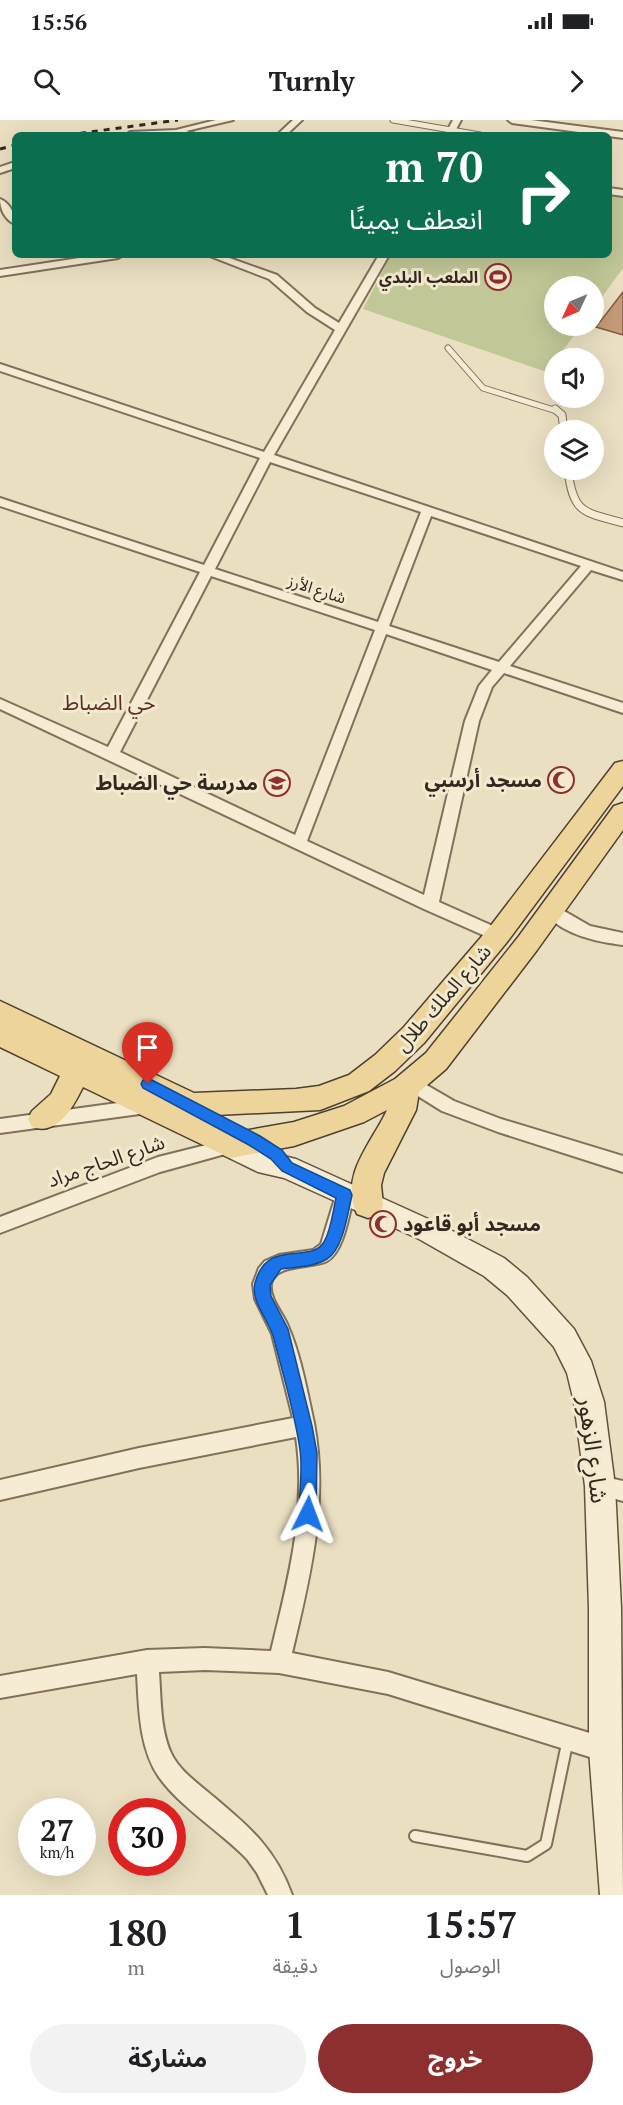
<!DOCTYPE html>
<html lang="ar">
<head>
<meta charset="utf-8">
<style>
	:root { --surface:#fff; --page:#f2f2f2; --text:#202124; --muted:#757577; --accent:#8d2f2e }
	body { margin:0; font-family:"PT Serif","Noto Sans Arabic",serif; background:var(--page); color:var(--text); direction:rtl; height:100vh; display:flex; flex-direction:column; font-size:22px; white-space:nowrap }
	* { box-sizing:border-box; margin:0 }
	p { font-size:20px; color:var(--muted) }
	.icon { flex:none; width:33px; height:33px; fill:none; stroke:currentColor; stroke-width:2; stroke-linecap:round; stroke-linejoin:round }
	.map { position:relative; height:1775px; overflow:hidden; direction:ltr }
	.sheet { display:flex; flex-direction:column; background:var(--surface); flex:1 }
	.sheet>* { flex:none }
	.top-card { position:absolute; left:12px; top:12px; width:600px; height:126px; border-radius:9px; box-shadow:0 6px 24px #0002; direction:rtl; background:#0b6e4f; color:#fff; overflow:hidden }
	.needle { width:39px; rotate:226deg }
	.controls { position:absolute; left:544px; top:156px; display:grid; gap:12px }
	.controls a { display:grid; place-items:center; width:60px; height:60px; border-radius:50%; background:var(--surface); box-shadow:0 6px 24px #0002; font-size:30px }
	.speed { position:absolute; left:18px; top:1678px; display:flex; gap:12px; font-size:30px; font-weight:700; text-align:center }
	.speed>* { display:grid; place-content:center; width:78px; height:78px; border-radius:50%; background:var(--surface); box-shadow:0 6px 24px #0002; line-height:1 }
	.speed small { font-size:15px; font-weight:400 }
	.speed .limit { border:9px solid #d22; background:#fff; color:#111 }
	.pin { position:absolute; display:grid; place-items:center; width:51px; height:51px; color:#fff; margin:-62px -26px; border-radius:50% 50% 50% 0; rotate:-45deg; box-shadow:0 0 6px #0007 }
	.pin .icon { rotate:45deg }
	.me { position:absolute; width:66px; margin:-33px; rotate:3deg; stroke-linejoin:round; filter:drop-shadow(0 0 4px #0008) }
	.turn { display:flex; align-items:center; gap:21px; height:126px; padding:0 30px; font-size:27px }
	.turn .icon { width:78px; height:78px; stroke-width:2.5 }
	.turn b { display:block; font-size:42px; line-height:51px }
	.eta { display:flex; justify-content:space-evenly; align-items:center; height:102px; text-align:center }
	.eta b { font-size:36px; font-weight:700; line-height:42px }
	.cta { display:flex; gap:12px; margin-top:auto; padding:12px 30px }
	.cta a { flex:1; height:69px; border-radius:36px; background:var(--accent); color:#fff; font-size:24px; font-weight:700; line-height:69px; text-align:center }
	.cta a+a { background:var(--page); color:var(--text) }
	.status { display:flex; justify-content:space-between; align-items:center; height:42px; padding:0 30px; background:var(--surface); direction:ltr }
	.status svg { height:16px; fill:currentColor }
	header { display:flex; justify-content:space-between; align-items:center; height:78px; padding:0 30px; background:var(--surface); font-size:27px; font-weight:700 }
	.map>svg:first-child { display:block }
</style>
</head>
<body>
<div class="status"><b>15:56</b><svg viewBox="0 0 49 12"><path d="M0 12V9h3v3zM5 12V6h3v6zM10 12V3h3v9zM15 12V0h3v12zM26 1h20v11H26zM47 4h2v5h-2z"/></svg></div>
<header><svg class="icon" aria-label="forward" viewBox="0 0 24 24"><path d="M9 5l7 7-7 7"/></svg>Turnly<svg class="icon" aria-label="search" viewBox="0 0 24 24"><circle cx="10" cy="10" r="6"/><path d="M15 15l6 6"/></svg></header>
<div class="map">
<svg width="623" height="1775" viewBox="0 0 623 1775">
	<rect width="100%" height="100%" fill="#eadfc1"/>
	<!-- green -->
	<path fill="#c1c796" d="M609,73L623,75V148L594,188V166H555V206H581L547,252L363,189L391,135H609Z"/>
	<!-- building -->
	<path fill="#c69b79" stroke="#805b42" stroke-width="1.5" d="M623,172V215L596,207Z"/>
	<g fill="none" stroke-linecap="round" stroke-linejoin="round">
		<defs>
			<g id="service-far2">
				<path d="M393,0L480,15"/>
				<path d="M448,228L483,268L557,291"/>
			</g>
			<g id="service-far1">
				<path d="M555,289L562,295L564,310"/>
				<path d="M568,350C573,394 584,392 623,403"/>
			</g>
			<path id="service" d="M415,1716L527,1736L546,1724L568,1619"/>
			<g id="minor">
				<path d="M216,0H233L186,11L198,15H126L130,12L176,10Z"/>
				<path d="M293,0H302L286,15H277Z"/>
				<path d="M453,0H461L453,15H445Z"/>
				<path d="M508,0H531L623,12V18L512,3Z"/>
				<path d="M15,42V48L0,53V47Z"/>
				<path d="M609,68L623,70V76L609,74Z"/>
				<path d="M0,79C10,83 15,94 15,104C5,100 0,89 0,79Z"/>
				<path d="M99,135H123L118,138L0,156V150Z"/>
				<path d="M207,135H221L277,155L315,188L339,203L379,135H389L274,335L623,452V460L591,450L510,546L623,583V593L504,553L492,567L479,601L439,782L504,811L506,815L504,819H492L424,789L0,589V579L108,627L200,452L0,386V378L204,445L260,338L0,251V244L264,332L335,210L307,192L269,159ZM270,342L421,392L378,502L215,449ZM431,396L581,446L499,542L389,506ZM211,456L375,510L295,715L120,632ZM386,514L492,550L479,566L465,601L424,775L307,721Z"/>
				<path d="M552,784L590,806L623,813V825C598,822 558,814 544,790L546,786Z"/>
				<path d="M411,956L454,981L501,999L623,1036V1052L498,1012L442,991L405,968L402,963L405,958Z"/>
				<path d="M147,979L153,981L156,986L153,991L147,993L0,1013V999Z"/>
				<path d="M230,1019L236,1021L239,1026L236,1031L160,1052L0,1113V1097L158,1037Z"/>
				<path d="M345,1067L351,1069L354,1075C349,1093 344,1132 327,1141C312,1149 275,1143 271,1164C269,1179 283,1193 288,1206C301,1236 307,1271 314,1303C329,1382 310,1457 292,1533L388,1552L606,1618L614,1622L618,1630L614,1638L606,1642L388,1574L279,1553L205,1550L159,1552C161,1578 160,1609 171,1633C179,1650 196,1662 209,1673C247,1705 275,1727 292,1775H268L257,1753L247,1739C221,1712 179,1686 159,1657C139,1628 139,1588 137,1554L0,1578V1556L147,1530L205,1528L271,1531C288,1460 307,1390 296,1317L139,1348L0,1380V1360L139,1328L293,1298L272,1214L255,1179L253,1164L259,1148L265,1141L279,1135L313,1130L321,1124L336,1075L339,1069Z"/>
				<path d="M600,1356L623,1361V1381L593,1373L590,1366L593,1359Z"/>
			</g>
			<path id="secondary" d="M230,1015L271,1033L296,1039L437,1103L504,1138L527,1157L574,1209L591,1241L604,1282L615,1366L621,1488L623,1775H600L589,1630V1488L585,1366L574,1282L567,1253L554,1227L507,1175L484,1156L419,1119L284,1058L258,1052L221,1034L217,1026L221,1018Z"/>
			<path id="primary" d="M623,641V666L507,822L424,923L395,951L369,971L320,990L196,996L232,1013L294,1002L344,986L395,959L426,933L519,816L614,686L623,683V710L537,830L446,949L419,972L416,990L384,1053L381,1065L383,1085L379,1094L368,1098L357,1094C339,1055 372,1023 387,990L364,1002L294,1026L230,1038L83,967C73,987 58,1016 32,1007L28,999L32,991L51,974L60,956L0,927V881L194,973L296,969L319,966L349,955L375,935L404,907L489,808L615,643Z"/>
		</defs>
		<!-- service-far2 casing -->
		<use href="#service-far2" stroke="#82705a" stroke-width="7"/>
		<!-- service-far1 casing -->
		<use href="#service-far1" stroke="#82705a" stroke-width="9"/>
		<!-- service casing -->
		<use href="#service" stroke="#82705a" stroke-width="14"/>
		<!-- minor casing -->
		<use href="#minor" stroke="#82705a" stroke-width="4"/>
		<!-- secondary casing -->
		<use href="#secondary" stroke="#64513d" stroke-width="3"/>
		<!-- primary casing -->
		<use href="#primary" stroke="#503f2e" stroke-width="3"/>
		<!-- service-far2 -->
		<use href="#service-far2" stroke="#f6ecd3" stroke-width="5"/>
		<!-- service-far1 -->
		<use href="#service-far1" stroke="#f6ecd3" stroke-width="7"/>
		<!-- service -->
		<use href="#service" stroke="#f6ecd3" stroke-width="10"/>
		<!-- minor -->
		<use href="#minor" fill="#f6ecd3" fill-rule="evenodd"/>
		<!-- secondary -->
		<use href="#secondary" fill="#f6ecd3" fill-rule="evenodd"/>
		<!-- primary -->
		<use href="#primary" fill="#ecd49b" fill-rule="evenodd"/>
		<!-- rail -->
		<g stroke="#33281d" stroke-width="3" stroke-dasharray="6 6" stroke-linecap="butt">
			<path d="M68,15L178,0"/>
			<path d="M0,29L15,25"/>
		</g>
	</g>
	<!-- route -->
	<path fill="#1a73e8" stroke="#114b97" stroke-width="1.5" d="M148,958L260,1016L282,1030L292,1043L350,1070L352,1075C348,1092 343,1130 327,1139C314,1147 296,1147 281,1149L270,1165L271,1176L288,1209L312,1306L317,1333L316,1394L314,1401L308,1403L302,1401L299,1394C299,1374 303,1351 300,1330C295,1293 283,1255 274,1219C270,1201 250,1182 255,1163C267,1117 310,1145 324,1122C331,1110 333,1091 336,1078L282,1051L271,1039L249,1025L143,968L141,964L143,960Z"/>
	<!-- icons -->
	<defs>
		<symbol id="stadium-ring" viewBox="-11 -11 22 22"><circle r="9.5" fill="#f2e9d0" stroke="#8d2f2e" stroke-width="1.5"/><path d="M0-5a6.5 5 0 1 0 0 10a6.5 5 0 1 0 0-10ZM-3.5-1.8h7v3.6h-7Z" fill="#8d2f2e"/></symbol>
		<symbol id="mosque-ring" viewBox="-11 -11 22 22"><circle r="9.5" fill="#f2e9d0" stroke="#8d2f2e" stroke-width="1.5"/><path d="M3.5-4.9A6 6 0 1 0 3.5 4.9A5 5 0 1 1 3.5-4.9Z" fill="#8d2f2e"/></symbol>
		<symbol id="school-ring" viewBox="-11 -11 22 22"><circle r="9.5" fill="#f2e9d0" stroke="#8d2f2e" stroke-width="1.5"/><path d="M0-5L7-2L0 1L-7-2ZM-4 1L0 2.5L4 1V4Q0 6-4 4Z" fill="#8d2f2e"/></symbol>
	</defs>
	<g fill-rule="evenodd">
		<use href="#stadium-ring" x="483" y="142" width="30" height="30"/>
		<use href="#mosque-ring" x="546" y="645" width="30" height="30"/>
		<use href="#school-ring" x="262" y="648" width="30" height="30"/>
		<use href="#mosque-ring" x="368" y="1089" width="30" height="30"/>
	</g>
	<g text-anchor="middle" stroke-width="6" stroke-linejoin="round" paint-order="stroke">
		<!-- far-poi labels -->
		<g font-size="16" font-weight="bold" fill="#33281d" stroke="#f2e9d0" text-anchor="end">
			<text x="478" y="163">الملعب البلدي</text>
		</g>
		<!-- far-street labels -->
		<g font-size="16" fill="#33281d" stroke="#f2e9d0">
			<text transform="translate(317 469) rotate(18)" y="6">شارع الأرز</text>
		</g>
		<!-- poi labels -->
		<g font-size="20" font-weight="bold" fill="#33281d" stroke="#f2e9d0" text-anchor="end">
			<text x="542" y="667">مسجد أرسبي</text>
			<text x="258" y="670">مدرسة حي الضباط</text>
			<text x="403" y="1111" text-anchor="start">مسجد أبو قاعود</text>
		</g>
		<!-- street labels -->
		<g font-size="20" fill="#33281d" stroke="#f2e9d0">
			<text transform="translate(443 878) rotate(-49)" y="7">شارع الملك طلال</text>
			<text transform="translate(106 1041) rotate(-19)" y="7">شارع الحاج مراد</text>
		</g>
		<!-- neighbourhood labels -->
		<g font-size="21" fill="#5c2e20" stroke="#f2e9d0">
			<text x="109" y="590">حي الضباط</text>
		</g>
		<!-- near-street labels -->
		<g font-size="24" fill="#33281d" stroke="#f2e9d0">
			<text transform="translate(593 1330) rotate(83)" y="8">شارع الزهور</text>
		</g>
	</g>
</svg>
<div class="controls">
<a><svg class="needle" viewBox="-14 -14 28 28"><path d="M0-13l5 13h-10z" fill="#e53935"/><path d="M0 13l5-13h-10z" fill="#757577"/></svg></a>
<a><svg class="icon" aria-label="sound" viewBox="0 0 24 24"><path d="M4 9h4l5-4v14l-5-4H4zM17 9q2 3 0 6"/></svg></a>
<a><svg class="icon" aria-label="layers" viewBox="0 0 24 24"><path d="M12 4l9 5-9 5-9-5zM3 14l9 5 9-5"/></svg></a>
</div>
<div class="speed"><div>27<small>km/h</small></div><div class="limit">30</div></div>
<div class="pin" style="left:148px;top:964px;background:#d93025"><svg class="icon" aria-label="arrive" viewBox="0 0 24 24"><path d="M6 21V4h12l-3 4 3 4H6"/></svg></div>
<svg class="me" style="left:308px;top:1394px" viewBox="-20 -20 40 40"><path d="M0-17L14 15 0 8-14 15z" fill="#1a73e8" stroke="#fff" stroke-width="4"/></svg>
<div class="top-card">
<div class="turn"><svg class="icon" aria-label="right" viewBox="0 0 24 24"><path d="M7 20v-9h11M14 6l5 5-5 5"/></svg><div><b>70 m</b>انعطف يمينًا</div></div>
</div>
</div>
<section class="sheet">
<div class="eta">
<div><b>15:57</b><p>الوصول</p></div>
<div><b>1</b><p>دقيقة</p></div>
<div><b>180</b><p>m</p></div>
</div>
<div class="cta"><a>خروج</a><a>مشاركة</a></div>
</section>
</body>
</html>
